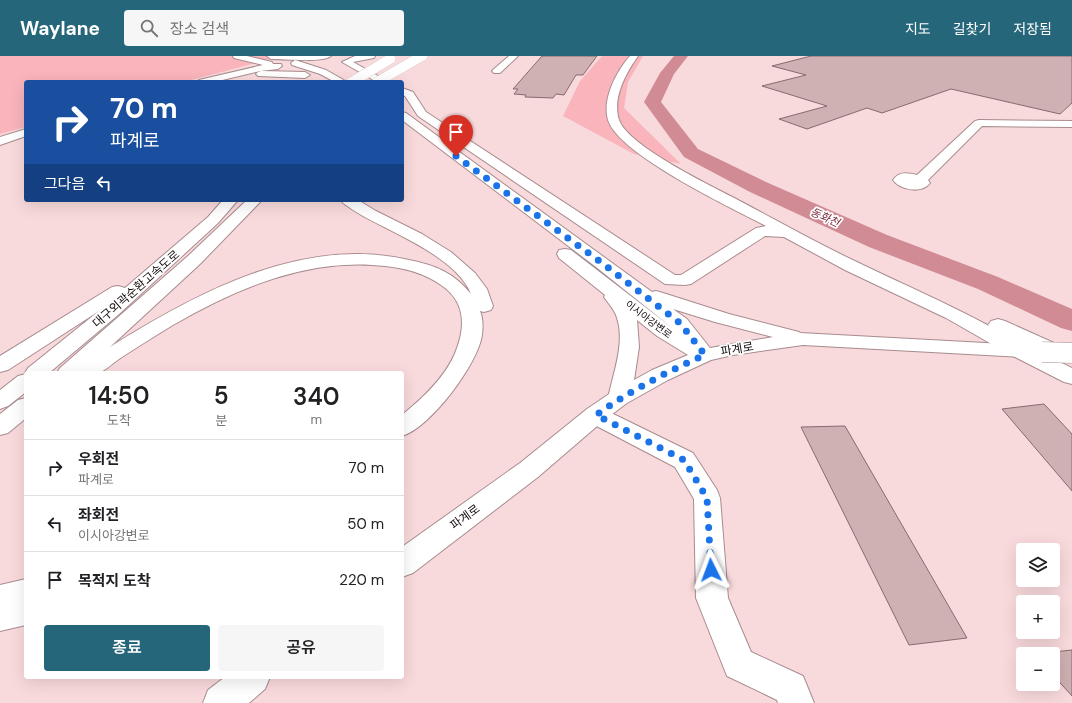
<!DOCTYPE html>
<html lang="ko">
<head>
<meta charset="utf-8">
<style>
	:root { --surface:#fff; --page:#f6f6f6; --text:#202124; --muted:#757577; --line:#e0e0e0; --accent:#25667a }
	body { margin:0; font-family:"DM Sans","Noto Sans KR",sans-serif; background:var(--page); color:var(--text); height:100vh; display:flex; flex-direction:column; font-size:15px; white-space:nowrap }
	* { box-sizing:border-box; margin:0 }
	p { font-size:13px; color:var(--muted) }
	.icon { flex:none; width:22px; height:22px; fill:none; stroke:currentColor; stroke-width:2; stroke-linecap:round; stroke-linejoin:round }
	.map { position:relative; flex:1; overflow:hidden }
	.sheet { position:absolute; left:24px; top:315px; width:380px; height:308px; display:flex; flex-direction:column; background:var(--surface); border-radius:4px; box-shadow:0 4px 16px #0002 }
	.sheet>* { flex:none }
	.hud { position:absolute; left:24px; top:24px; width:380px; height:122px; border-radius:4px; box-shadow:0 4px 16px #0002; background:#1a4fa0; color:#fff; overflow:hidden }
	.tools { position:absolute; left:1016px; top:487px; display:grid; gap:8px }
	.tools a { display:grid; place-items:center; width:44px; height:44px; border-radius:4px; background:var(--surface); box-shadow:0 4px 16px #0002; font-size:20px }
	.pin { position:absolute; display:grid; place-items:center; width:34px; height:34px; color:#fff; margin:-41px -17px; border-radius:50% 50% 50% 0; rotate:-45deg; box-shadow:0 0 4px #0007 }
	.pin .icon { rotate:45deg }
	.me { position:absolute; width:44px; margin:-22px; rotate:357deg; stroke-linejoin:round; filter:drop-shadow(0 0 3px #0008) }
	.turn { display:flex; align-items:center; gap:14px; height:84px; padding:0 20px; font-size:18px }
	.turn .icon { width:52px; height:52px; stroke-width:2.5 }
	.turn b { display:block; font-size:28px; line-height:34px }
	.then { display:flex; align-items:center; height:38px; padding:0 20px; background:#0003; gap:8px; font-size:15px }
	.eta { display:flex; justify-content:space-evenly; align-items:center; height:68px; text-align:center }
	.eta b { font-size:24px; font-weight:600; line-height:28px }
	.button { display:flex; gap:8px; margin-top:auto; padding:8px 20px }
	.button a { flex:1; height:46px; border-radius:4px; background:var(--accent); color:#fff; font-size:16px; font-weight:600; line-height:46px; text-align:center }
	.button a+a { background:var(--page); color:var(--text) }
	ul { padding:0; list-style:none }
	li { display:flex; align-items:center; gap:12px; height:56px; padding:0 20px; border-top:1px solid var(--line) }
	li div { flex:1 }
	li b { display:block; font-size:15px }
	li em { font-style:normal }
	header { display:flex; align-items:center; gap:24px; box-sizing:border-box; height:56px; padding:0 20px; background:var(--accent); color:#fff }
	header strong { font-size:19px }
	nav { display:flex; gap:22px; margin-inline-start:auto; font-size:14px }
	.search { width:280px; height:36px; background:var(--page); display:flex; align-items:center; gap:10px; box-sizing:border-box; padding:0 14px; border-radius:4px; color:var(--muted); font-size:15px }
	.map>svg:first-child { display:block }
</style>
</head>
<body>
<header>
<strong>Waylane</strong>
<div class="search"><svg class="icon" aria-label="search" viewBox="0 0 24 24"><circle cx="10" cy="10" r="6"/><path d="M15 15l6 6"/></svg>장소 검색</div>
<nav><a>지도</a><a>길찾기</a><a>저장됨</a></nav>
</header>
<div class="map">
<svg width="1072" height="647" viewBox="0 0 1072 647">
	<rect width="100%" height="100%" fill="#f9dadc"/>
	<!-- green -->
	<g fill="#f9b4bc">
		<path d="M0,0H283L184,26H26V71L0,78Z"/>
		<path d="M602,0H643L628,26L624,52L681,108L634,98L563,60L580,25Z"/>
	</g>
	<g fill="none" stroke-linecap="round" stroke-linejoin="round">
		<!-- river -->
		<path fill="#d08b94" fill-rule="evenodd" d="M674,0H688L674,18L661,46L698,93L766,126L887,179L998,221L1072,253V275L1061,272L978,233L869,191L750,136L684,101L644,46L660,17Z"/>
	</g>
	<!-- building -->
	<g fill="#cfb0b3" stroke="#876b6e">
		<path d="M542,0H597L583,19H576L564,39L556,38L553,42L525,41L526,39L514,38L518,33H513Z"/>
		<path d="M811,0H1072V47L1060,58L951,33L882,57L867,52L807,73L779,63L827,50L762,30L806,19L772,10Z"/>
		<path d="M1044,348L1072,378V435L1002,353Z"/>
		<path d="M845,370L967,582L909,589L801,371Z"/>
		<path d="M1072,594V640L1053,619V596Z"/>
	</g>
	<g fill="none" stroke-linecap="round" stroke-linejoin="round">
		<defs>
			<g id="minor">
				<path d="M355,0H375L374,2L353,6L389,26H377L342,6Z"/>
				<path d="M509,0H518L500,17H494L492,15L494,13Z"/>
				<path d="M630,0H638C626,17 612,42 619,64C629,91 712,130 738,144C778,165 818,188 859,207C902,228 947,247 989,270L988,269L991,265L998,263L1005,265L1072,295V305L1065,306L1058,305L1011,282L1072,312V328L1064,326L1009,298L946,262L845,214L784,181L765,180L691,228L685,229L665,228L418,60L405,40L402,39V32L413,36L426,56L675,219H681L756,172L766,170C732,152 619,99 608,64C602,43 616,16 630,0Z"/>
				<path d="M979,64L1072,65V71L982,70L928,124L930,127C922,138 900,134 893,124C899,115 908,117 917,119L975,65Z"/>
				<path d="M595,351L603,353L693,397L717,434L720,442L728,542L751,596L803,620L814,647H778L777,644L727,620L696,542L694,443L675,411L587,365L583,359L587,353Z"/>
			</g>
			<g id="major">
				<path d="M267,0H331C323,7 283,3 271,3Z"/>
				<path d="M295,4L326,14L347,26H335L320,18L292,9L291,7Z"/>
				<path d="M402,56L406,57L652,236L656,235L663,237L729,258L799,276L800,277L1042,290L1049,292L1052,296L1049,300L1042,302L803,289L733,299L711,304L668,324L627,347L603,365L538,421L413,517L402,521V491L520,407L587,353L609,338C614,315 625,286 617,262C615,254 608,247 604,241L605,239L559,202L557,198L559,194L565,193L571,194L675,274L596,211L402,64ZM673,253L715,266L773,281L710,292L687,263ZM637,264L657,280L688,299L652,314L634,324L639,291Z"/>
				<path d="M225,621H270L265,633L249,647H203L208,634Z"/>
			</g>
			<g id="highway">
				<path d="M233,0H247L272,6L273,8H281L282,10L278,13L260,15L214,26H197L199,24L263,9L234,2Z"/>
				<path d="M261,15L305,16L310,19L305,22L258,20L256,18L258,16Z"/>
				<path d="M26,73V80L0,89V81Z"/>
				<path d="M223,144H238L218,167L118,259L49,317H26V336L8,350L0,353V334L18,320L26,318L25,317L28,312L99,255L8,314L0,316V300L112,231L118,230L125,232L208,161Z"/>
				<path d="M247,144H262L200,208L110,291C196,237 303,179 409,204C435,209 454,217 471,238C457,202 395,178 363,160C356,156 350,152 343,147L341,144H358L376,155L422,178L451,196L475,217L487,233L493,250L491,254L484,256L480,255C483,262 483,271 482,279C478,308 430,372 402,380V359C423,342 448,319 457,292C466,268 464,244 441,229C424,217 405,212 385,210C309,201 237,232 173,269C155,280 137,291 119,303C113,307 106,314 99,317C92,319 66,317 57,317L60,312L188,200Z"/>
				<path d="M26,342V362L8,377L0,379V358L18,344Z"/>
				<path d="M26,523V569L0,575V529Z"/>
			</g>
		</defs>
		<!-- minor casing -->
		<use href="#minor" stroke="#a88b8e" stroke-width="2"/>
		<!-- major casing -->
		<use href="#major" stroke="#a88b8e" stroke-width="2"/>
		<!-- highway casing -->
		<use href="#highway" stroke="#a88b8e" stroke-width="2"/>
		<!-- minor -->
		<use href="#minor" fill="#fff" fill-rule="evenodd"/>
		<!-- major -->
		<use href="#major" fill="#fff" fill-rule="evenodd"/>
		<!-- highway -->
		<use href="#highway" fill="#fff" fill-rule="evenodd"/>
		<defs>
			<path id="major-bridge" d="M1042,296L1072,297"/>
			<g id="highway-bridge">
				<path d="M352,26L390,3"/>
				<path d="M377,26L422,0"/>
			</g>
		</defs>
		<!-- major-bridge casing -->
		<use href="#major-bridge" stroke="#a88b8e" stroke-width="21" stroke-linecap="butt"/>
		<!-- highway-bridge casing -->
		<use href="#highway-bridge" stroke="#a88b8e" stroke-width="10" stroke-linecap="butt"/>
		<!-- major-bridge -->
		<use href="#major-bridge" stroke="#fff" stroke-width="20"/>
		<!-- highway-bridge -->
		<use href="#highway-bridge" stroke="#fff" stroke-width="10"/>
	</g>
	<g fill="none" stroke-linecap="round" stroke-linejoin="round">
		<!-- route -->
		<path stroke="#1a73e8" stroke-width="7" stroke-dasharray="0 12.6" d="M456,100L602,207L680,267L705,299C666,316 630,335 596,359L684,404L707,442L711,514"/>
	</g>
	<g text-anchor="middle" stroke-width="3.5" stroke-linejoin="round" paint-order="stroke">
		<!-- far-street labels -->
		<g font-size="10" fill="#150b0c" stroke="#fff">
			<text transform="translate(649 263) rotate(37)" y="4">이시아강변로</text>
		</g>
		<!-- far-water labels -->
		<g font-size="11" font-style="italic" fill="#772536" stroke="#fff">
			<text transform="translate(825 161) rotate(24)" y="4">동화천</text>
		</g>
		<!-- street labels -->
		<g font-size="12" fill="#150b0c" stroke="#fff">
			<text transform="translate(136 233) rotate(-41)" y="4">대구외곽순환고속도로</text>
			<text transform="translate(737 293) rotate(-10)" y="4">파계로</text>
			<text transform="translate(465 461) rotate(-36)" y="4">파계로</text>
		</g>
	</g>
</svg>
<div class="tools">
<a><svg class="icon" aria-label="layers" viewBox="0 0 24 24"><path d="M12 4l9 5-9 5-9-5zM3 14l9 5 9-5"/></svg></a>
<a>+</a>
<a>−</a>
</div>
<div class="pin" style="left:456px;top:100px;background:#d93025"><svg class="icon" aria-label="arrive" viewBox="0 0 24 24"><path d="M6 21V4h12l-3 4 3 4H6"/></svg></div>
<svg class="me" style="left:711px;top:514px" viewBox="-20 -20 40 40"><path d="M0-17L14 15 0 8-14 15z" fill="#1a73e8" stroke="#fff" stroke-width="4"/></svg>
<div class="hud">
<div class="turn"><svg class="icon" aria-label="right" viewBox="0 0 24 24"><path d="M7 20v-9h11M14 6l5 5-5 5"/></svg><div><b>70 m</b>파계로</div></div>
<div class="then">그다음<svg class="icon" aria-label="left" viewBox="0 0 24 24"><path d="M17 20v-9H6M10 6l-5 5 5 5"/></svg></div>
</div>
<section class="sheet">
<div class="eta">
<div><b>14:50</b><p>도착</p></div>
<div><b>5</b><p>분</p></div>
<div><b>340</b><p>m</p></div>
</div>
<ul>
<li><svg class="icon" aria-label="right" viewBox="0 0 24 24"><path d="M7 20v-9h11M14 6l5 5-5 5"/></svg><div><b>우회전</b><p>파계로</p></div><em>70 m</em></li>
<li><svg class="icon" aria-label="left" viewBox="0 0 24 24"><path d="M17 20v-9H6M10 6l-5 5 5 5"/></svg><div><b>좌회전</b><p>이시아강변로</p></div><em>50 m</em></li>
<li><svg class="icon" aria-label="arrive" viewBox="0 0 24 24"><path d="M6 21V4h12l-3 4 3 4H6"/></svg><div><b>목적지 도착</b></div><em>220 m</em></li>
</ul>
<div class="button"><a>종료</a><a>공유</a></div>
</section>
</div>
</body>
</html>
